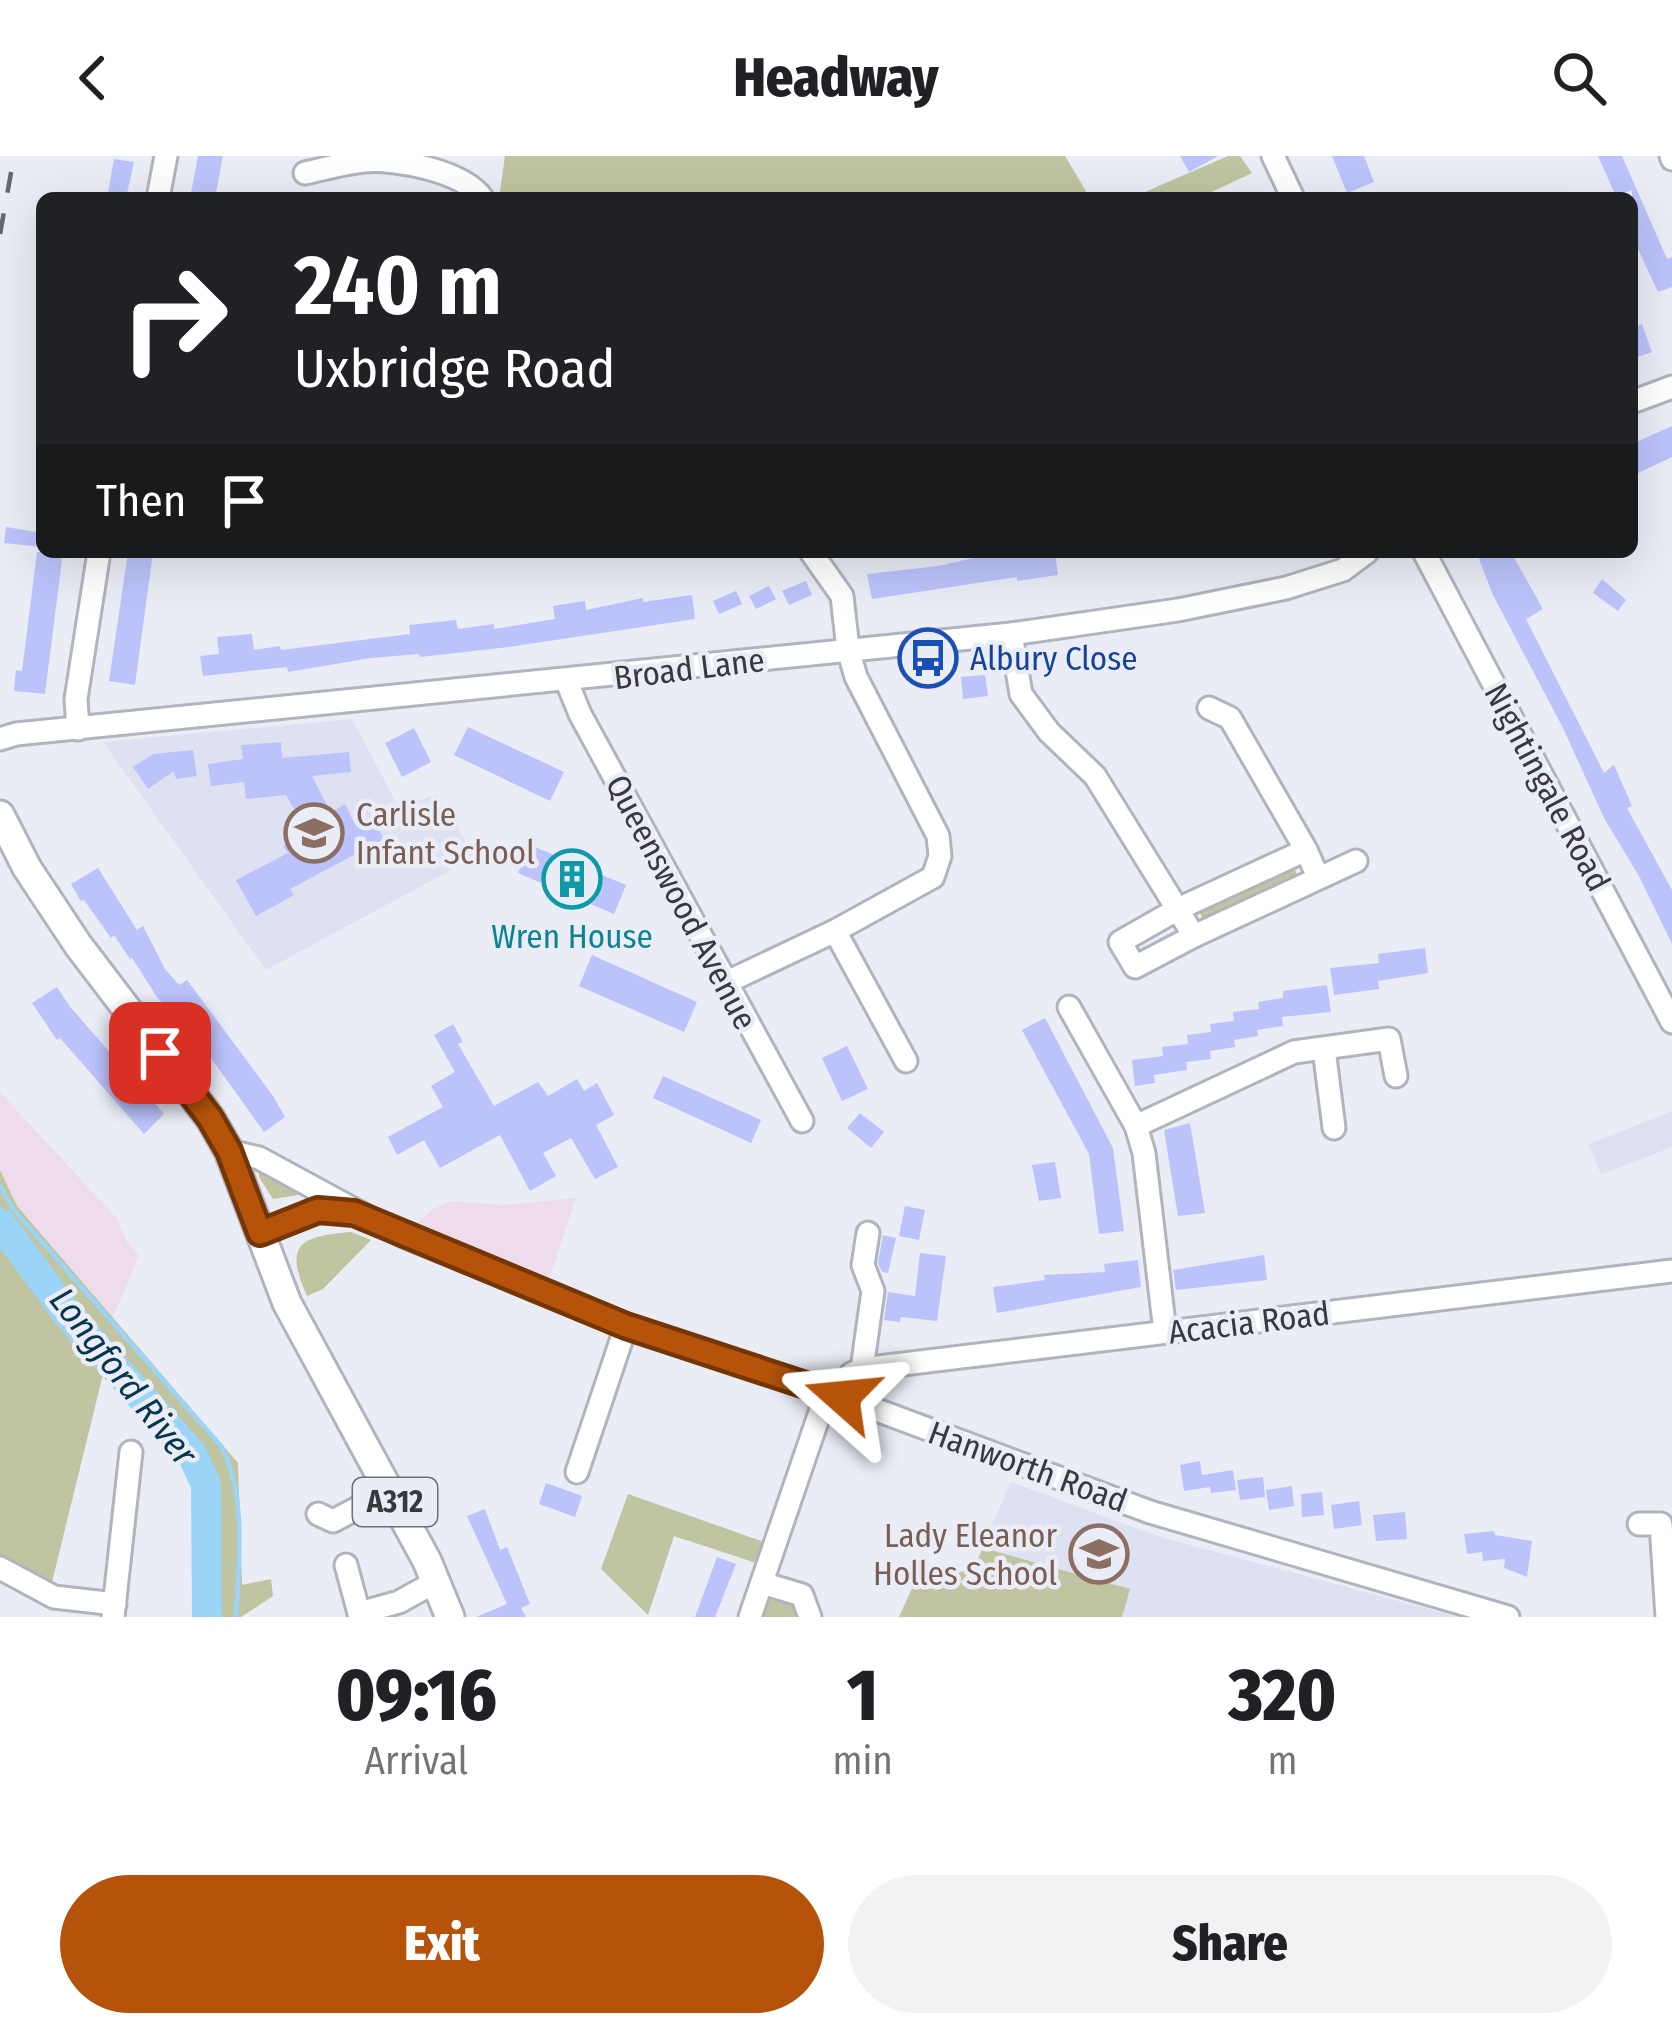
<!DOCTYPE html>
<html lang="en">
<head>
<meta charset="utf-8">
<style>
	:root { --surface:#fff; --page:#f2f2f2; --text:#202124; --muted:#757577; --accent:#b45309 }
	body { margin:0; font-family:"Fira Sans Condensed",sans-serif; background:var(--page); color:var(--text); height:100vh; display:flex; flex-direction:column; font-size:45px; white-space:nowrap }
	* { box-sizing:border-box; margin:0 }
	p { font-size:39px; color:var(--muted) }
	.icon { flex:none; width:66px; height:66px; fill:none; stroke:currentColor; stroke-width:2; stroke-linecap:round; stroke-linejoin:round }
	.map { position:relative; height:1461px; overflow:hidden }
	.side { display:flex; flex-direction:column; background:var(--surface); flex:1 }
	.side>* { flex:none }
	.banner { position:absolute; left:36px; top:36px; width:1602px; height:366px; border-radius:18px; box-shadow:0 12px 48px #0002; background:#202124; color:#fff; overflow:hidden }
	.pin { position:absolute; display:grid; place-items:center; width:102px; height:102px; color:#fff; margin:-51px; border-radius:24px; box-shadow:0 6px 18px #0006 }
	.me { position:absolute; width:132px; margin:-66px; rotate:288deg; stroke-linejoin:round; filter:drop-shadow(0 0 9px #0008) }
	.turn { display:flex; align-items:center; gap:42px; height:252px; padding:0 60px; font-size:54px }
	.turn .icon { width:156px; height:156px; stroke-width:2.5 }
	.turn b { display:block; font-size:84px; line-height:102px }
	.then { display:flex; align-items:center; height:114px; padding:0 60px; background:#0003; gap:24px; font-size:45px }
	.eta { display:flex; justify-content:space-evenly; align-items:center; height:204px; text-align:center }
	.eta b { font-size:72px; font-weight:800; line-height:84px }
	.primary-button { display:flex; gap:24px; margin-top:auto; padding:24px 60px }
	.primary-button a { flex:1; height:138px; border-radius:72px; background:var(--accent); color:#fff; font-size:48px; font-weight:800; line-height:138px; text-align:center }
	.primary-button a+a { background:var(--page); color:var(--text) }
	header { display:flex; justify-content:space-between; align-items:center; height:156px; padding:0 60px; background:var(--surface); font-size:54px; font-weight:800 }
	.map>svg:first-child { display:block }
</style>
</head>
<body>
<header><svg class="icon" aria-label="back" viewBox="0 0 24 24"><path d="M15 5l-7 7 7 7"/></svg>Headway<svg class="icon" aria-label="search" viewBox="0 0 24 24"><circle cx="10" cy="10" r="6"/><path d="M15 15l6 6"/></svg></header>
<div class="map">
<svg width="1672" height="1461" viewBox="0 0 1672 1461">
	<rect width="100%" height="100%" fill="#eaecf6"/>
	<!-- commercial -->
	<g fill="#eedced">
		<path d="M0,936L118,1064L127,1086L139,1099L113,1161L17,1050L0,1015Z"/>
		<path d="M576,1042L550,1121L414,1070L433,1053L453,1045L504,1049Z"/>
	</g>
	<!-- built -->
	<g fill="#dee1f2">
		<path d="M352,563L399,652L437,638L475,701L266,814L103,586Z"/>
		<path d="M1672,955V991L1601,1019L1589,988Z"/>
		<path d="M1011,1326L1160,1381L1458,1461H899L924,1406L951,1418L973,1413Z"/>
	</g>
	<!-- green -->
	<g fill="#c0c4a0">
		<path d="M505,0H1065L1090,42H499Z"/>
		<path d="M1228,0H1240L1252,17L1199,42H1131Z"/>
		<path d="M1292,708L1299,722L1205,767L1198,753Z"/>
		<path d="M259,1013L298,1035V1039L273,1043L259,1021Z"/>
		<path d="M0,1014L17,1050L238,1307L242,1429L271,1423L273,1440L241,1461H213V1391L202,1373L213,1357L207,1304L108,1198L52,1426L0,1399Z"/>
		<path d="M351,1076L371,1084L323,1133L307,1140C284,1089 299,1080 351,1076Z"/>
		<path d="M628,1338L764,1386L756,1407L674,1380L648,1459L601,1413Z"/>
		<path d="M983,1392L1130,1433L1122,1461H899L924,1406L951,1418L973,1413Z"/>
		<path d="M769,1434L798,1445L805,1461H759Z"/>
	</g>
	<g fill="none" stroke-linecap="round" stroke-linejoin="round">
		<!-- stream -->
		<path stroke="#9ad5f8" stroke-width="4.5" d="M0,1030L13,1053L221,1290C247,1339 239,1406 236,1461"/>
		<!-- river -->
		<path stroke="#9ad5f8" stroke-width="30" d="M0,1067L69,1160L192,1298L206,1329L207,1461"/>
	</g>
	<!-- building -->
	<g fill="#bcc3fb">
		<path d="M198,0H223L215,42H190Z"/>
		<path d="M1180,0H1218L1189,16Z"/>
		<path d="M1332,0H1364L1374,26L1347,37Z"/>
		<path d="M1598,0H1622L1667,103L1672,101V131L1658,136L1632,80V34L1616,40Z"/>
		<path d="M114,3L134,6L126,42H107Z"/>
		<path d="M1642,168L1652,196L1632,203V172Z"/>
		<path d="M1672,270V301L1632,320V288Z"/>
		<path d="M6,371L42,377V391L4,387Z"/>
		<path d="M37,396H63L45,538L14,535L16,514L22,515Z"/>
		<path d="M128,396H153L135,529L109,525Z"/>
		<path d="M1000,396H1055L1058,419L1017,425V421L872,443L867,418L938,410Z"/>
		<path d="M1490,396H1511L1543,453L1526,463L1604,617L1614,609L1632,650L1627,652L1672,734V788L1639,720L1604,662L1563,572L1493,439L1479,403Z"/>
		<path d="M1602,423L1626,444L1618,455L1593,437Z"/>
		<path d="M806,425L812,439L789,449L782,435Z"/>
		<path d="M769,430L776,443L756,453L749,440Z"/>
		<path d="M736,435L742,448L719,458L713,445Z"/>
		<path d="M692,439L695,463L509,491L420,501L419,498L371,502L288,516L287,511L203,520L200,500L219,498L217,481L252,478L254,494L280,490L281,494L410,478L409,469L456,464L458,473L494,468V473L555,463L553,450L585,445L586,454L643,442V446Z"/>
		<path d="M985,519L988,540L963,543L961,521Z"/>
		<path d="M468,571L564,616L550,645L454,599Z"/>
		<path d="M414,572L431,606L402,621L385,587Z"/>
		<path d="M281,586L282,602L349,596L351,616L312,620L331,657L345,648L355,669L371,660L384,683L290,733L294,739L256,760L236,724L288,697L283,690L307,676L286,639L246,643L244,626L211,630L208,608L243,603L241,589Z"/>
		<path d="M193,594L197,620L176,623L174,615L148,633L133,611L153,598Z"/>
		<path d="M530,689L626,729L614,758L518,717Z"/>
		<path d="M98,712L137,774L143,770L165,813L179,829L187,824L273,940L285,961L264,976L208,898L157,841L132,802L130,803L114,779L111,782L84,744L81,745L71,728Z"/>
		<path d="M1425,792L1428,817L1378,825L1379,833L1334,839L1330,812L1379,807L1378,798Z"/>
		<path d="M592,799L697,846L684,876L579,830Z"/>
		<path d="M1327,829L1331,856L1282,861L1283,870L1257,874L1258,880L1234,884L1235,891L1210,895L1211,903L1186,906L1187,914L1154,919L1155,927L1135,930L1132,904L1163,900L1162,891L1188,888L1187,879L1211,876L1210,868L1234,865L1233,856L1259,853L1258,846L1283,842V835Z"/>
		<path d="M57,831L71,852L164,958L144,978L60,882L57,884L32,847Z"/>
		<path d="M1045,862L1113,992L1124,1075L1099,1078L1089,998L1022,874Z"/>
		<path d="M453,868L463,886L458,888L494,950L538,926L548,940L577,923L584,935L597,927L614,959L596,969L618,1011L595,1023L571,982L543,997L556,1020L530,1035L500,979L440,1012L424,984L397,999L388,981L443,951L431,930L455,916L434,879Z"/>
		<path d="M847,890L868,933L842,945L822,902Z"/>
		<path d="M663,920L761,964L751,987L653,942Z"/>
		<path d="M860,957L884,976L871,992L847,972Z"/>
		<path d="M1190,967L1205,1057L1178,1060L1164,974Z"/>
		<path d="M1055,1006L1061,1042L1039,1045L1032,1009Z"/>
		<path d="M905,1050L925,1054L919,1084L899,1080Z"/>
		<path d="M883,1079L896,1082L888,1117L882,1116L878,1107Z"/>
		<path d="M920,1097L946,1100L937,1165L901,1161L900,1166L884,1164L888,1136L915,1140Z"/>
		<path d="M1264,1099L1267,1124L1176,1134L1173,1114Z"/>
		<path d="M1138,1104L1141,1131L997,1157L993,1131L1045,1124L1044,1119L1105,1116L1104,1108Z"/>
		<path d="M1200,1305L1202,1319L1233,1314L1236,1334L1211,1337L1210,1331L1184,1335L1180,1309Z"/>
		<path d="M1263,1321L1265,1341L1240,1344L1237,1324Z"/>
		<path d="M546,1327L582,1340L575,1361L539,1348Z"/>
		<path d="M1292,1330L1294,1350L1269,1354L1266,1334Z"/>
		<path d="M1322,1336L1324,1359L1302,1361L1301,1338Z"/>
		<path d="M1359,1345L1362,1369L1334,1373L1331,1349Z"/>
		<path d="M485,1353L500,1394L507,1391L530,1448L521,1452L526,1461H476L507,1448L467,1360Z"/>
		<path d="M1405,1356L1407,1383L1376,1385L1373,1359Z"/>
		<path d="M1494,1375L1495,1379L1532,1385L1527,1421L1504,1412L1505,1403L1483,1405L1482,1396L1467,1398L1464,1378Z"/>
		<path d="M717,1401L736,1408L715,1461H695Z"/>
	</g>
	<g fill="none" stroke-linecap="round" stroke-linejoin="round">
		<defs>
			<g id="minor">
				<path d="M1273,0L1293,42"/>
				<path d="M1671,0L1672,3"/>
				<path d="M305,17C324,13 344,7 364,5C396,2 463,15 482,42"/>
				<path d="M158,42L166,0"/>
				<path d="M1632,246L1672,231"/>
				<path d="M1424,396L1672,866"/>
				<path d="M1011,478L1021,538L1049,576L1095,620L1194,780L1356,705"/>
				<path d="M567,526L580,558L802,965"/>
				<path d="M1209,552L1230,562L1306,694"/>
				<path d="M78,573L76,543L99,396"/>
				<path d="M0,583L16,578L1011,478L1178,454L1286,432L1343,414L1367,396"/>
				<path d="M835,775L906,905"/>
				<path d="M1194,780L1135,811L1120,786L1178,753L1306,694L1318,721"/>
				<path d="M725,827L835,775L933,721L940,700L938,680L856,521L848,493L842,440L811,396"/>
				<path d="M1069,851L1136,970L1144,997L1165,1176"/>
				<path d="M1324,893L1334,972"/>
				<path d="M1136,970L1294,896L1389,883L1396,920"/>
				<path d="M229,995L259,1002L401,1079L626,1170L842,1241L1150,1356L1508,1461"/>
				<path d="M260,1077L318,1054L348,1055"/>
				<path d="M862,1213L873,1135L863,1109L868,1077"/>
				<path d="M842,1241L851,1218L862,1213L1672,1115"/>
				<path d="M577,1316L626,1170"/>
				<path d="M318,1358L333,1365L390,1335"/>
				<path d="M1639,1368H1661L1667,1461"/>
				<path d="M346,1409L360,1461"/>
				<path d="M0,1412L54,1441L115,1448"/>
				<path d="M762,1427L802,1439L810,1461"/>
				<path d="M359,1457L399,1446L437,1425"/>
				<path d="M113,1461L131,1296"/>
				<path d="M750,1461L827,1236"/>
			</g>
			<path id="major" d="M0,659L27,712L78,789L210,962L229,995L287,1147L427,1405L450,1461"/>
		</defs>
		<!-- minor casing -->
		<use href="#minor" stroke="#b2b4bd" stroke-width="27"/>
		<!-- major casing -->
		<use href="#major" stroke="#b2b4bd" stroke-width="33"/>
		<!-- minor -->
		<use href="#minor" stroke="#fff" stroke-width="21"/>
		<!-- major -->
		<use href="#major" stroke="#fff" stroke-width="27"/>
		<!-- rail -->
		<path stroke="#66676c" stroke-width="4.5" stroke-dasharray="21 21" stroke-linecap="butt" d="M0,78L14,0"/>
	</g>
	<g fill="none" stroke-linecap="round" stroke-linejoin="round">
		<defs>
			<path id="route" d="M160,897L210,962L229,995L260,1077L318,1054L354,1057L626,1170L842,1241"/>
		</defs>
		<!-- route casing -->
		<use href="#route" stroke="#753606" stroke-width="30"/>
		<!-- route -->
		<use href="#route" stroke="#b45309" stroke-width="21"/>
	</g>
	<!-- icons -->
	<defs>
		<symbol id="bus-ring" viewBox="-11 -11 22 22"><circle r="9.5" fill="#eaecf6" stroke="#1a4fb4" stroke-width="1.5"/><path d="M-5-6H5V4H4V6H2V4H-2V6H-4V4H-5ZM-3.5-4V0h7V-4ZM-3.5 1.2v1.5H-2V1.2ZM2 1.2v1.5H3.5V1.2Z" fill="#1a4fb4"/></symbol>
		<symbol id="school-ring" viewBox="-11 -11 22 22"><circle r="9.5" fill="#eaecf6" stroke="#8d6e63" stroke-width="1.5"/><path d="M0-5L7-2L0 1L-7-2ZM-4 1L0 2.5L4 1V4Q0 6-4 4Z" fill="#8d6e63"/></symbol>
		<symbol id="building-ring" viewBox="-11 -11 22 22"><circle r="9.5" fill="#eaecf6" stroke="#0f9aa8" stroke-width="1.5"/><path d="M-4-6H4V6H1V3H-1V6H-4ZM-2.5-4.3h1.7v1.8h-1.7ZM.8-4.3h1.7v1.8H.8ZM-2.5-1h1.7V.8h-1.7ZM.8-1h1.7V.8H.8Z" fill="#0f9aa8"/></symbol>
	</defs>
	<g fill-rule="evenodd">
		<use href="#bus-ring" x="895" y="469" width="66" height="66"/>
		<use href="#school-ring" x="281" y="644" width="66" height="66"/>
		<use href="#building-ring" x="539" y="690" width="66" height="66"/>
		<use href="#school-ring" x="1066" y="1365" width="66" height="66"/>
	</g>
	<g text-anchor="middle" stroke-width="9" stroke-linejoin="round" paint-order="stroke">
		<!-- shield labels -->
		<rect fill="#eaecf6" stroke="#6d6f74" stroke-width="3" x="353" y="1322" width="84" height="48" rx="9"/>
		<g font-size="30" font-weight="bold" fill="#38393c">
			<text x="395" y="1356">A312</text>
		</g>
		<!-- transit labels -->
		<g font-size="33" fill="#164399" stroke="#eaecf6" text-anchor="start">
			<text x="970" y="514">Albury Close</text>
		</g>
		<!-- street labels -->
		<g font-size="33" fill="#38393c" stroke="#eaecf6">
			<text transform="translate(689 512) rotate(-7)" y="12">Broad Lane</text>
			<text transform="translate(1548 631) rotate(62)" y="12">Nightingale Road</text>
			<text transform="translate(682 746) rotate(62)" y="12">Queenswood Avenue</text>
			<text transform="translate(1249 1166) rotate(-7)" y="12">Acacia Road</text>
			<text transform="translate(1028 1310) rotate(20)" y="12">Hanworth Road</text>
		</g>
		<!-- education labels -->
		<g font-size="33" fill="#785e54" stroke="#eaecf6" text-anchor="start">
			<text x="356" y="670">Carlisle<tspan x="356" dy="38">Infant School</tspan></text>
			<text x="1057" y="1391" text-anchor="end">Lady Eleanor<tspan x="1057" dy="38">Holles School</tspan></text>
		</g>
		<!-- culture labels -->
		<g font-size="33" fill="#0d838f" stroke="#eaecf6">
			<text x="572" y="792">Wren House</text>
		</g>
		<!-- water labels -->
		<g font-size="36" font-style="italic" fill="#04364e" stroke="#eaecf6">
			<text transform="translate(124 1220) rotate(52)" y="13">Longford River</text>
		</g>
	</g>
</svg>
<div class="pin" style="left:160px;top:897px;background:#d93025"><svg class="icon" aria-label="arrive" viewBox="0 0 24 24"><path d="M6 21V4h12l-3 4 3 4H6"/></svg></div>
<svg class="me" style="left:842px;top:1241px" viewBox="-20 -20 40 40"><path d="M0-17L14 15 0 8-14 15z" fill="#b45309" stroke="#fff" stroke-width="4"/></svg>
<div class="banner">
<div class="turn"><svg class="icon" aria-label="right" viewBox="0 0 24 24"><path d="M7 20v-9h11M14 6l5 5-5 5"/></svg><div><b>240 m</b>Uxbridge Road</div></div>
<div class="then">Then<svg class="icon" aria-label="arrive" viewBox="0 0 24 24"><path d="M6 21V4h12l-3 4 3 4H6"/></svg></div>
</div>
</div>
<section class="side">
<div class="eta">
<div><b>09:16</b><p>Arrival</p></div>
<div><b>1</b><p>min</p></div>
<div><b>320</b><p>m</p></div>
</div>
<div class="primary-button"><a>Exit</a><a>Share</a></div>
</section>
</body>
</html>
